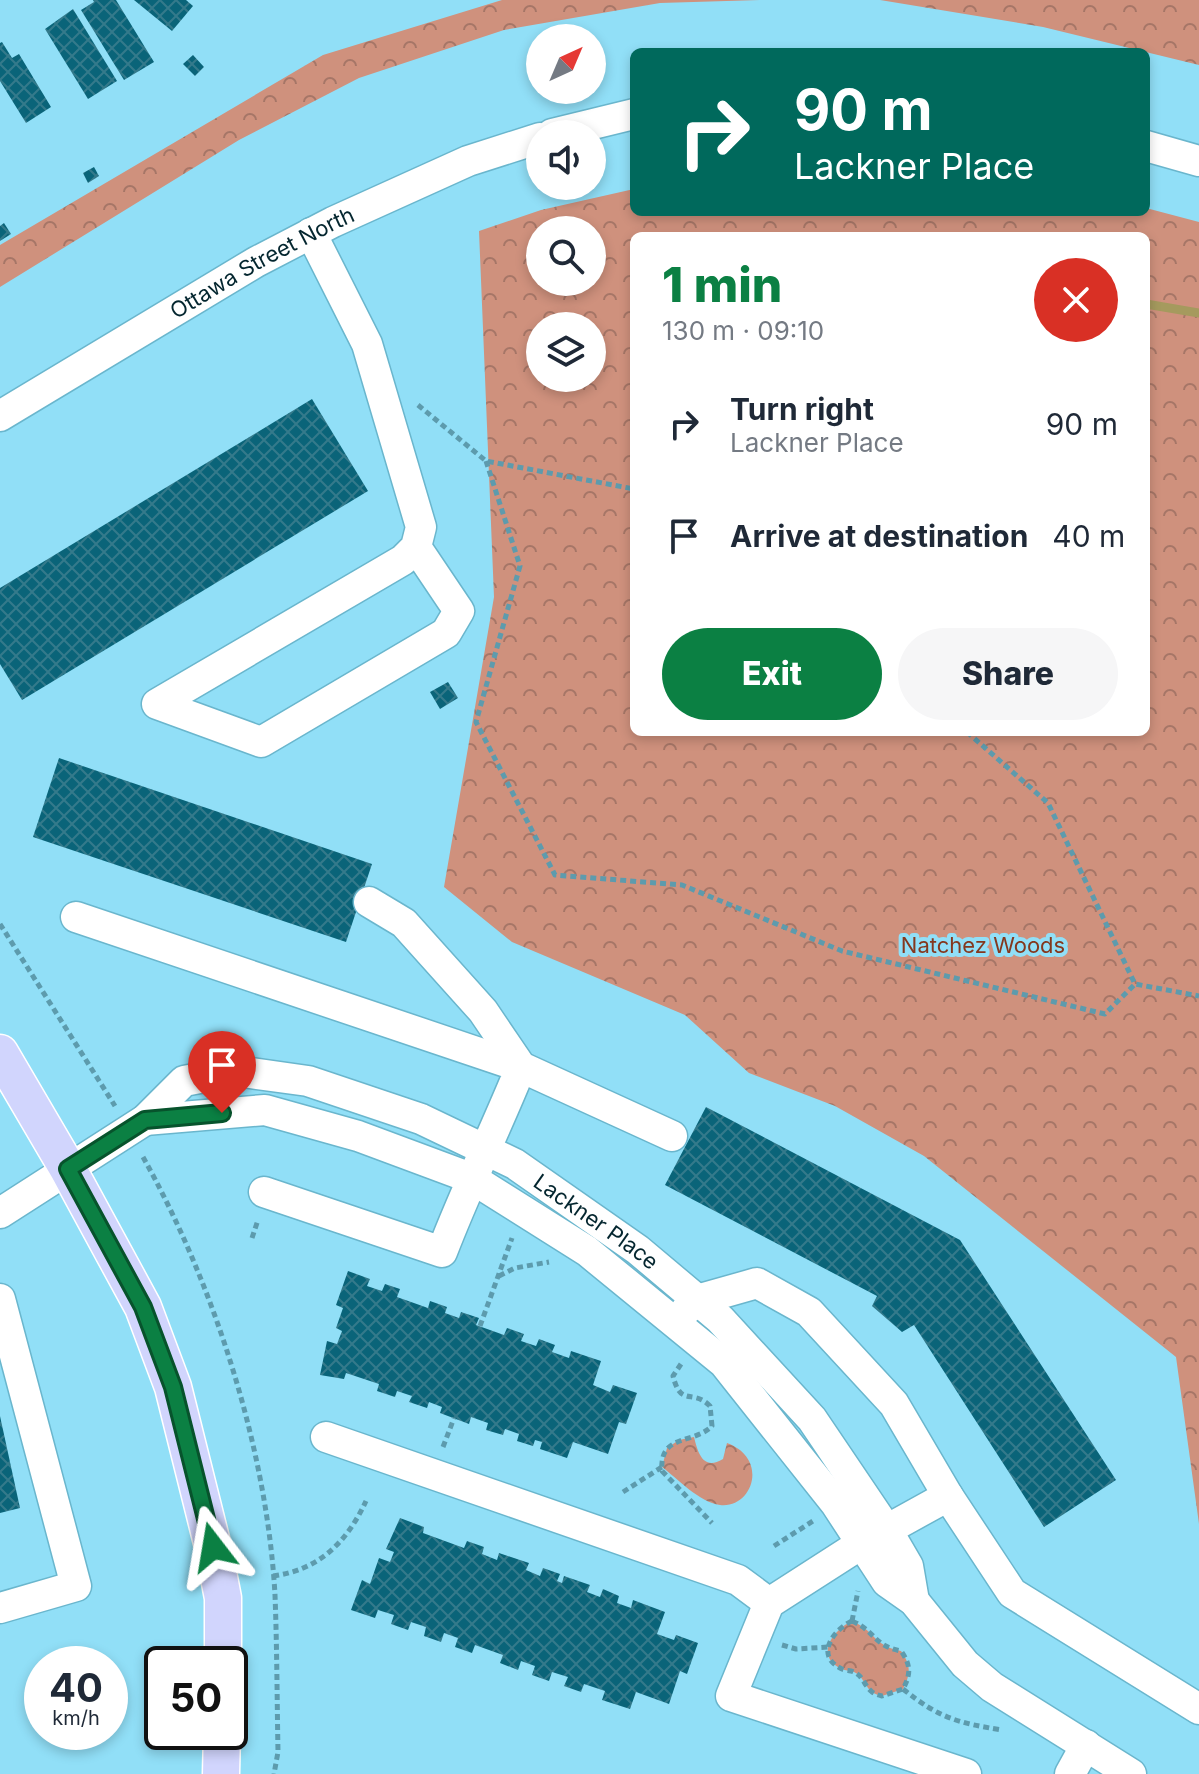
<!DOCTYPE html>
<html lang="en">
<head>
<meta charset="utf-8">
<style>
	:root { --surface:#fff; --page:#f6f6f7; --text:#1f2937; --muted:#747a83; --accent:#0b8043 }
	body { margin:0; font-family:Inter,sans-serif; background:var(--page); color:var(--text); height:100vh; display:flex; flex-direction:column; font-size:30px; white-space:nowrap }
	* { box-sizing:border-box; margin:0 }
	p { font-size:26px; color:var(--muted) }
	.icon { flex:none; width:44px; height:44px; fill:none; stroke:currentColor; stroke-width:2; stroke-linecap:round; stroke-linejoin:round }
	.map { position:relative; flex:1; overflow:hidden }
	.details { position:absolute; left:630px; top:232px; width:520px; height:504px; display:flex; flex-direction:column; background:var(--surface); border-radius:12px; box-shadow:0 4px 12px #0003 }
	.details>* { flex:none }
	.hud { position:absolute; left:630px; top:48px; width:520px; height:168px; border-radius:12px; box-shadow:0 4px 12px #0003; background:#00695c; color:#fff; overflow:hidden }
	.needle { width:52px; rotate:44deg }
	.controls { position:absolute; left:526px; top:24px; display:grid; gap:16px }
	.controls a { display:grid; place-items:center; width:80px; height:80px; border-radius:50%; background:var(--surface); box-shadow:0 4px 12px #0003; font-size:40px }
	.speed { position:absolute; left:24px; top:1646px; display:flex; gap:16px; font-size:40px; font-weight:700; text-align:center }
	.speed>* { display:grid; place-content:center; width:104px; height:104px; border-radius:50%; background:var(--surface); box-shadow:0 4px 12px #0003; line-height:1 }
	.speed small { font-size:20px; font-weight:400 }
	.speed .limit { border:4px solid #111; border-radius:12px; background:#fff; color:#111 }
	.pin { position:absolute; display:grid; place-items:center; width:68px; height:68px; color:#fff; margin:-82px -34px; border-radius:50% 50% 50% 0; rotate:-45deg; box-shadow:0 0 8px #0007 }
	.pin .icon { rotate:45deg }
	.me { position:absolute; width:88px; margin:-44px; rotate:346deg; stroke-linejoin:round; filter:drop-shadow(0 0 6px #0008) }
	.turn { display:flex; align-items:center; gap:28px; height:168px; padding:0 32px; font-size:36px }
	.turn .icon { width:104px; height:104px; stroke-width:2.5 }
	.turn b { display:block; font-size:56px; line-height:68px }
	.round { display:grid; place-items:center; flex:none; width:84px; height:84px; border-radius:42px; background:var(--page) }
	.overview { display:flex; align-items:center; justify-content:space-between; height:136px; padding:0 32px }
	h1 { font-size:48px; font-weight:800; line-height:60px; color:var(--accent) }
	.button { display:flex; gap:16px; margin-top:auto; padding:16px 32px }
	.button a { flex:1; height:92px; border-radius:48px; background:var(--accent); color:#fff; font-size:32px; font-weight:800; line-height:92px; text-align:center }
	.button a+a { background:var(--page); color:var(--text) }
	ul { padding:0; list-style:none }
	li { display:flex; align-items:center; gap:24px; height:112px; padding:0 32px }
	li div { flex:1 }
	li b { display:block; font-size:30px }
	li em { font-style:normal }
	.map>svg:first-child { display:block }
</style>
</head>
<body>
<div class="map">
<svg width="1199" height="1774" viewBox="0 0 1199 1774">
	<defs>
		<pattern id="park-crowns" width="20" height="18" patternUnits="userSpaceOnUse" patternTransform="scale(2)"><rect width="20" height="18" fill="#cf917d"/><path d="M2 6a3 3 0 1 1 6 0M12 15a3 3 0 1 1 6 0" fill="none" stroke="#a67667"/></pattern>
		<pattern id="building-cross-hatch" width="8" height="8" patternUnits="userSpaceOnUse" patternTransform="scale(2)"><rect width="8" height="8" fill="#0a6479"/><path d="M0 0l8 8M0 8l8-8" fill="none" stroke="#347a8b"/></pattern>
	</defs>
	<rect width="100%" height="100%" fill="#91dff7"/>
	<!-- park -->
	<g fill="url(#park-crowns)" fill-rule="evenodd">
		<path d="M502,0H760L660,3L504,30L359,78L239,140L0,287V245L323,55Z"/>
		<path d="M880,0H1199V65L1043,27Z"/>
		<path d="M634,189V212H1146V208L1199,222V1524L1176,1357L924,1156L835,1106L749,1073L685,1015L512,942L444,887L494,597L479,231L541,210ZM540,230H592V282H540ZM634,236H1146V732H634ZM540,326H592V378H540Z"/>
		<path d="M694,1437C698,1453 703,1471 723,1459L727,1443C770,1459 752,1509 720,1505C699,1502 678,1479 662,1467L667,1448L679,1440Z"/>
		<path d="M852,1621C877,1632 872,1645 901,1651C911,1665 911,1674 903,1689L882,1696C878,1695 874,1694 871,1691C864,1685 863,1676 854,1672C850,1670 845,1671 842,1669C814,1656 833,1630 852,1621Z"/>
	</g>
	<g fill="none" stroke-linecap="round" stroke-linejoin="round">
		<!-- stream -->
		<path stroke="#a59a5e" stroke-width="9" d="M1146,304L1199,313"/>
	</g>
	<!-- building -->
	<g fill="url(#building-cross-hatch)">
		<path d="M93,0H116L154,62L124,80L81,10L94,2Z"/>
		<path d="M134,0H186L193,6L172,31Z"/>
		<path d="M73,9L117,81L88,99L45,29Z"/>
		<path d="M2,42L12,58L19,54L51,107L26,123L0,81V43Z"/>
		<path d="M193,55L204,67L195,76L183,64Z"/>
		<path d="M94,167L99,176L88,183L83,173Z"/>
		<path d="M4,223L11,234L0,241V226Z"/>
		<path d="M312,399L368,491L22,700L0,664V588Z"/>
		<path d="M448,682L458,698L440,709L430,692Z"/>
		<path d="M59,758L372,864L346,942L33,837Z"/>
		<path d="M706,1107L960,1240L1116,1480L1044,1527L914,1325L902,1332L872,1306L877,1296L665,1185Z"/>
		<path d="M348,1271L370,1279L367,1286L382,1291L385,1284L400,1289L397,1297L428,1308L430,1301L447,1307L445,1313L459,1318L461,1312L479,1318L476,1325L504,1335L507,1328L524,1334L521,1341L536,1346L539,1339L555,1345L552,1352L569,1358L571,1351L601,1361L593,1385L610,1392L613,1385L637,1393L626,1424L619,1422L608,1454L573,1442L567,1458L540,1449L542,1442L535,1440L533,1446L517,1441L519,1434L505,1429L503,1435L486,1430L488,1423L471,1417L469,1424L440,1413L442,1407L429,1402L427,1408L409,1402L412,1396L397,1391L395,1397L377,1391L379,1384L346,1373L344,1379L320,1375L327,1341L337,1344L342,1331L336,1328L343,1308L336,1305Z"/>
		<path d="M0,1416L20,1508L0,1513Z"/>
		<path d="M400,1518L424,1527L423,1533L464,1548L467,1541L484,1547L482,1554L497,1560L499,1553L529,1563L526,1570L540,1576L543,1568L560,1574L557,1581L562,1583L564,1576L590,1585L587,1592L600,1597L603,1589L619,1596L617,1603L631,1608L633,1600L665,1612L657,1634L674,1640L676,1635L698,1643L687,1674L680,1671L669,1704L636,1692L630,1709L602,1700L605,1691L584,1684L581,1692L564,1686L568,1677L552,1672L549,1681L532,1675L535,1666L521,1661L518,1670L500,1663L503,1655L475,1645L472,1653L455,1647L458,1638L444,1633L441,1642L424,1636L426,1627L411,1622L408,1630L391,1624L394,1615L378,1610L375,1618L351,1610L362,1580L370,1584L379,1558L390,1562L394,1552L386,1549Z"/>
	</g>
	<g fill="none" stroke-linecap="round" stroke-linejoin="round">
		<defs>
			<g id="minor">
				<path d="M552,134L634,114"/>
				<path d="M1146,146L1199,161"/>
				<path d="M311,233L367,344L421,527L416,547L403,560L157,704L261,742L446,633L459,611L416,547"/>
				<path id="s1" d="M0,416L256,262L333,222L468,161L540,138"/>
				<path d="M369,902L404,923L483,1011L521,1067L672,1136"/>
				<path d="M76,917L521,1067C496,1129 466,1189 442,1252L264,1192"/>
				<path d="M145,1120L265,1110L358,1136L471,1178L587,1251L724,1363L836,1504L887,1582L914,1601L965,1664L992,1687L1131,1774"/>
				<path id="s2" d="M0,1213L145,1120L184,1081L236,1071L308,1081L421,1119L515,1164L638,1250L720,1319L812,1419L887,1530L908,1566L914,1601"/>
				<path d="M0,1299L76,1586L0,1608"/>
				<path d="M686,1310L697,1300L757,1283L809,1312L894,1404L948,1496L861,1544L769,1603L731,1696L966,1774"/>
				<path d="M326,1437L738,1580L769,1603"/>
				<path d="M948,1496L1012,1593L1199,1709"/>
				<path d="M1070,1774L1086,1745"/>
			</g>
			<g id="major">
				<path d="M0,1053L68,1169L143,1307L173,1387L213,1547L223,1598V1664"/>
				<path d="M221,1774L222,1732"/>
			</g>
		</defs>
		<!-- minor casing -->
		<use href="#minor" stroke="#6ab6cd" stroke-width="33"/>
		<!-- major casing -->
		<use href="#major" stroke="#fff" stroke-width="39"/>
		<!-- path -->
		<g stroke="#5d9bad" stroke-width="5" stroke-dasharray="6 4" stroke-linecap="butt">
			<path d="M418,405L486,461L634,489"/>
			<path d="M486,461L520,566L476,722L555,875L682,885L842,951L1105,1014L1135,984"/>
			<path d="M967,732L1048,803L1135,984L1199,996"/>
			<path d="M0,924L115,1106"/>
			<path d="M143,1157C214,1284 267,1449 275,1595C277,1647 277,1700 278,1752L274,1774"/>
			<path d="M252,1238L258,1220"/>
			<path d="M499,1276L515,1268L549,1262"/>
			<path d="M480,1326L512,1238"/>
			<path d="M681,1364L673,1376C681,1408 692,1388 710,1406L712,1426C693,1445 659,1433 662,1471L712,1523"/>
			<path d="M443,1447L454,1418"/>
			<path d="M623,1492L662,1467"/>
			<path d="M774,1546L813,1521"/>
			<path d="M273,1576C319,1570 347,1542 366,1501"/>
			<path d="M852,1621C877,1632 872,1645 901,1651C911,1665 911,1674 903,1689L882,1696C878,1695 874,1694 871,1691C864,1685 863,1676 854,1672C850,1670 845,1671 842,1669C814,1656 833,1630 852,1621Z"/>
			<path d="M852,1621L858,1591"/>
			<path d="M782,1645L796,1649L829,1647"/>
			<path d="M903,1689C939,1718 958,1723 1002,1730"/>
		</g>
		<!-- minor -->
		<use href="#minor" stroke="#fff" stroke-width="30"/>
		<!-- major -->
		<use href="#major" stroke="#d1d5fd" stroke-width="36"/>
	</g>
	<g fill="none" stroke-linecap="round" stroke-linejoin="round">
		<defs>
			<path id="route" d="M213,1547L173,1387L143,1307L68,1169L145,1120L222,1113"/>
		</defs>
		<!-- route casing -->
		<use href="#route" stroke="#07532c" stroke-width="20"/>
		<!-- route -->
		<use href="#route" stroke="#0b8043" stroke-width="14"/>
	</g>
	<g text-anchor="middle" stroke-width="8" stroke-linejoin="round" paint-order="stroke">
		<!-- street labels -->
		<g font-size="22" fill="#04262f" stroke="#91dff7">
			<text dy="8" stroke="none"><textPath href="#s1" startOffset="304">Ottawa Street North</textPath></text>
			<text dy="8" stroke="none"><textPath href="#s2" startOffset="676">Lackner Place</textPath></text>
		</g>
		<!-- park labels -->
		<g font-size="22" fill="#84381e" stroke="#91dff7">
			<text x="983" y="953">Natchez Woods</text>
		</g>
	</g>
</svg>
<div class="controls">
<a><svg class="needle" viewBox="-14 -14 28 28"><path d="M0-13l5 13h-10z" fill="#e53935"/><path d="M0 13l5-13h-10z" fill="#747a83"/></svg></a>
<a><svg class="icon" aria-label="sound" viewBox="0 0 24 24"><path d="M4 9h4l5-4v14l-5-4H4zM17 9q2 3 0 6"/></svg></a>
<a><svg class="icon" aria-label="search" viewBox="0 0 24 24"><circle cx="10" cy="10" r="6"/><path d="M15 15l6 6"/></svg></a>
<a><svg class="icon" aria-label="layers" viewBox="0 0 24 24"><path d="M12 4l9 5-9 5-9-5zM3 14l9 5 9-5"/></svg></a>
</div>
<div class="speed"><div>40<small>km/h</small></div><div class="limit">50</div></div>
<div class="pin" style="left:222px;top:1113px;background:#d93025"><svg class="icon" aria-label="arrive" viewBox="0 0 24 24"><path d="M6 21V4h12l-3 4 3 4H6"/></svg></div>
<svg class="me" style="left:213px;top:1547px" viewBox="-20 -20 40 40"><path d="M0-17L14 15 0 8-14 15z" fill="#0b8043" stroke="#fff" stroke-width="4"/></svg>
<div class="hud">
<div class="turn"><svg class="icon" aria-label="right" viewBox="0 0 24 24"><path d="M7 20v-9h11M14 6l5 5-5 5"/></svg><div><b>90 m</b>Lackner Place</div></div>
</div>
<section class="details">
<div class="overview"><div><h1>1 min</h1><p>130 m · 09:10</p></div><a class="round" style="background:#d93025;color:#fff"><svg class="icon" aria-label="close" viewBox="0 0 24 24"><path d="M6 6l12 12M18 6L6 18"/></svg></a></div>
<ul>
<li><svg class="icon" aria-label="right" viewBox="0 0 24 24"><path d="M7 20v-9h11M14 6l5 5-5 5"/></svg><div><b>Turn right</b><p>Lackner Place</p></div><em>90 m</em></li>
<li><svg class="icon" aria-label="arrive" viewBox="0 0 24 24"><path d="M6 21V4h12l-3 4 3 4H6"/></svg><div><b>Arrive at destination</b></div><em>40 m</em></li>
</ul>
<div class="button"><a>Exit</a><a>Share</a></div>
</section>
</div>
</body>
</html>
